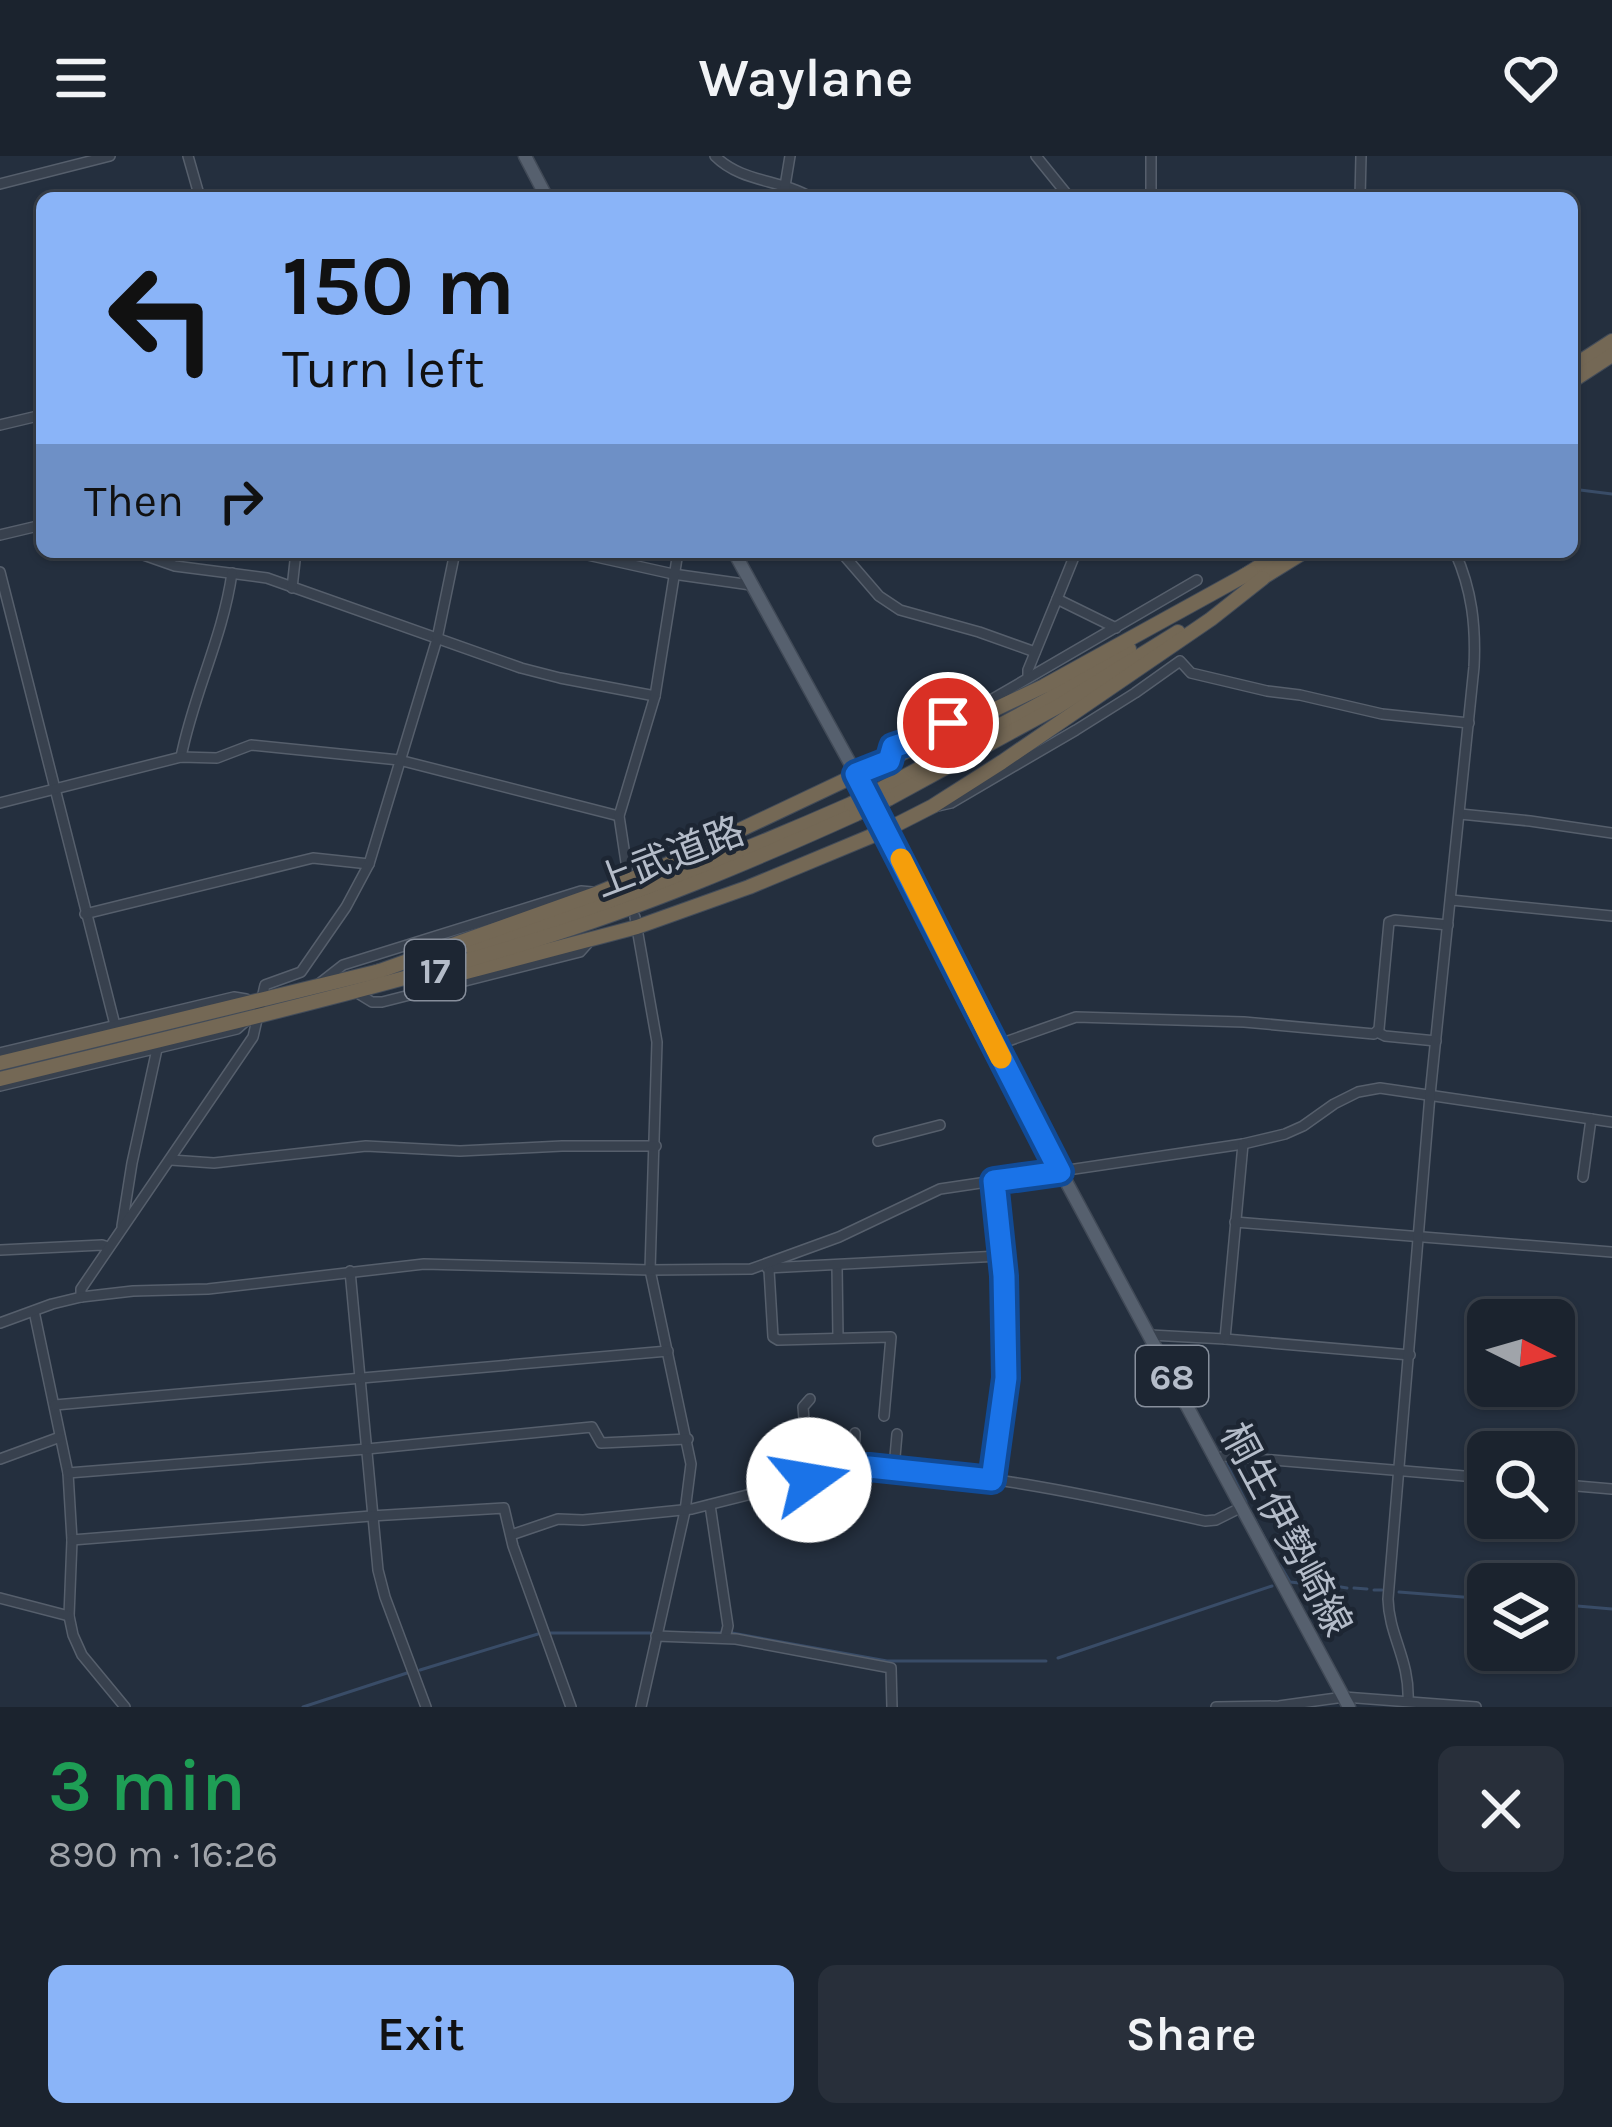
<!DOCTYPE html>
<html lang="en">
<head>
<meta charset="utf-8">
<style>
	:root { --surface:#1b232e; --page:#282f3a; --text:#f1f3f6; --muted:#a0a4aa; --line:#39404a; --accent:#8ab4f8 }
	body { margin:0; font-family:Karla,"Noto Sans JP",sans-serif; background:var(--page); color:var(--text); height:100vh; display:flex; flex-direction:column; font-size:45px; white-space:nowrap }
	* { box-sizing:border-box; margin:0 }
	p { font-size:39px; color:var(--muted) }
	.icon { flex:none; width:66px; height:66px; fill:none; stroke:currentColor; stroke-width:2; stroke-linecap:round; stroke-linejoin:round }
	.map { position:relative; height:1551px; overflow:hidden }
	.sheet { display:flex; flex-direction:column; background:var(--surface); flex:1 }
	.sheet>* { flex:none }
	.banner { position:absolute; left:36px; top:36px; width:1542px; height:366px; border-radius:18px; box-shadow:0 3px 9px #0004,0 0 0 3px var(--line); background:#8ab4f8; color:#111; overflow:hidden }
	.needle { width:78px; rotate:95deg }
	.fabs { position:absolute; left:1467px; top:1143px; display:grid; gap:24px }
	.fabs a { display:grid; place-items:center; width:108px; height:108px; border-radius:18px; background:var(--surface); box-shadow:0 3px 9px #0004,0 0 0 3px var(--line); font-size:60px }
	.pin { position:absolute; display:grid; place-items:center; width:102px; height:102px; color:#fff; margin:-51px; border:6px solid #fff; border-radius:50%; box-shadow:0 3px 12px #0007 }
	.me { position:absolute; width:132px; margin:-66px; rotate:77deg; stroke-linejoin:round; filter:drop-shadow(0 0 9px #0008) }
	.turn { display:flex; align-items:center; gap:42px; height:252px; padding:0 48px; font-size:54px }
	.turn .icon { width:156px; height:156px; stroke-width:2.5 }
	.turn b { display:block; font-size:84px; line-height:102px }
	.then { display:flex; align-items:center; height:114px; padding:0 48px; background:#0003; gap:24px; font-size:45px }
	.round { display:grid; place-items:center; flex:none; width:126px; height:126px; border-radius:18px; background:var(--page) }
	.head { display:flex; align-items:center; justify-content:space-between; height:204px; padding:0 48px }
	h1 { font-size:72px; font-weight:600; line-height:90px; color:#1e9e55 }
	.action { display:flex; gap:24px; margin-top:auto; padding:24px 48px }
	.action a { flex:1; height:138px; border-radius:18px; background:var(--accent); color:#111; font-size:48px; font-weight:600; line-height:138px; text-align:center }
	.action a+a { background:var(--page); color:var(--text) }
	header { display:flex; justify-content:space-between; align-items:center; height:156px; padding:0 48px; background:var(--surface); font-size:54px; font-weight:600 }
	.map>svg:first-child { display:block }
</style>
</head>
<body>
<header><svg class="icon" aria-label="menu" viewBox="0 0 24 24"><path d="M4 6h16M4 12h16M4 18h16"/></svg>Waylane<svg class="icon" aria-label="heart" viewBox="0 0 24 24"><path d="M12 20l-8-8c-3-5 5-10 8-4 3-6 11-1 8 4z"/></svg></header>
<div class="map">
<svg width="1612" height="1551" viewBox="0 0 1612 1551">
	<rect width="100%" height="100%" fill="#242f3e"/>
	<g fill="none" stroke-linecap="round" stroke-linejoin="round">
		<!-- stream -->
		<g stroke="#394c67" stroke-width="3">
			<path d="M1572,333L1612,338"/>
			<path d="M1226,1307L1246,1346"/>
			<path d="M1250,1355L1274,1399"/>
			<path d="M1280,1409L1290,1426L1327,1430"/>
			<path d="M1341,1431L1347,1432"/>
			<path d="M1354,1432L1367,1433"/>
			<path d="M1374,1434H1382"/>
			<path d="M1399,1436L1488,1443"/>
			<path d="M1554,1448L1612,1453"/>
			<path d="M550,1477H650"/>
			<path d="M696,1477H722"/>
			<path d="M732,1477L887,1505H1046"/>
			<path d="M1058,1502L1272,1430"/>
			<path d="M420,1514L538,1478"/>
			<path d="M303,1551L407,1517"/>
		</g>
		<defs>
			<g id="minor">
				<path d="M188,0L200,42"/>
				<path d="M715,0C742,27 781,23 812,42"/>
				<path d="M1036,0L1070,42"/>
				<path d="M0,28L110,0"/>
				<path d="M783,42L790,0"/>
				<path d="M1151,42V0"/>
				<path d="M1360,42L1361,0"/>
				<path d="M0,269L42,259"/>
				<path d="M0,379L42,369"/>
				<path d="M135,396L175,410L267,422L521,512L560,522L655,540"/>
				<path d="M574,396L673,418L751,429"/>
				<path d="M841,396L879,440L900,454L979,476L1035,496"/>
				<path d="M1076,396L1057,443L1116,472"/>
				<path d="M0,416L115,869"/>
				<path d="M292,432L296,396"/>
				<path d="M1028,521V514L1057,443"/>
				<path d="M181,601C193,539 223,481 232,417"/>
				<path d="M889,605L894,591L914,584L977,552L1197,424"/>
				<path d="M0,647L181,601L217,602L251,589L399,604L619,660"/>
				<path d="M938,650L951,647L1076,574L1135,537L1180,505L1191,517L1267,535L1300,539L1382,558L1469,567"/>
				<path d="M1460,658L1530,665L1612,677"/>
				<path d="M629,726L619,660L655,540L678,396"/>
				<path d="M1451,744L1612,760"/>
				<path d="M85,758L313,702L369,708"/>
				<path d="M635,761L657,886L650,1114L691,1308L685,1355L641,1551"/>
				<path d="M320,827L343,809L581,735L592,736"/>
				<path d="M354,835L372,846H382L580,796L588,787"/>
				<path d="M1377,876L1385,880L1436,885"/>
				<path d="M994,890L1076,861L1244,866L1374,878L1379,873L1389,766L1395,764L1448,769"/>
				<path d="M0,897L234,841L246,843"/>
				<path d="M0,930L237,873L246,865"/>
				<path d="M878,985L940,969"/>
				<path d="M171,1004L214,1007L366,990L460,995L562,990H656"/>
				<path d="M1583,1021L1591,963"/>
				<path d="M1235,1066L1612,1096"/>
				<path d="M122,1070L132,1007L157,893"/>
				<path d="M0,1094L102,1089L108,1091"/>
				<path d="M837,1110L838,1182"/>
				<path d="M767,1112L1000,1100"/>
				<path d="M769,1114L773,1181L778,1184L891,1181L884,1260"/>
				<path d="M350,1115L378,1414L385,1441L426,1551"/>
				<path d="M81,1141V1133L253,881L265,829L301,816L346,751L369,708L437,483L455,396"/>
				<path d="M34,1155L68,1317L72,1384L69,1460L73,1479L82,1499L125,1551"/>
				<path d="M0,1167L52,1148L81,1141L133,1135L208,1133L424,1108L650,1114L751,1113L839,1081L940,1033L1243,988L1285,978L1303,970L1334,948L1358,936L1380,932L1612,966"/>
				<path d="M1150,1179L1225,1183L1410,1199"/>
				<path d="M1225,1183L1243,988"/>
				<path d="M55,1249L668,1195"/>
				<path d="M0,1303L60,1281"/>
				<path d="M1214,1303L1225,1300L1488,1322"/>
				<path d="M854,1312L855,1277"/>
				<path d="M894,1312L897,1278"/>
				<path d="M68,1317L367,1293L592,1271L601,1287L688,1283"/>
				<path d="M809,1324L803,1251L810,1243"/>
				<path d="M992,1324L1007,1222L1003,1120L995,1025"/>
				<path d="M1554,1328L1612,1333"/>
				<path d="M710,1349L728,1470L725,1482"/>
				<path d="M511,1379L558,1363L583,1364L692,1353L854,1312L869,1311C981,1316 1095,1340 1205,1365L1216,1364L1240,1352"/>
				<path d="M72,1384L371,1360L504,1352L513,1390L571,1551"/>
				<path d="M0,1442L69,1460"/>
				<path d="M656,1480L736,1483L891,1512L892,1551"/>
				<path d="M1408,1545C1410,1504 1389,1480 1388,1443L1430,939L1474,511C1476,470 1472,434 1455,396"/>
				<path d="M1216,1551L1279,1550L1344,1541L1476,1551"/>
			</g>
			<g id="major">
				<path d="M525,0L547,42"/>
				<path d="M734,396L856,618L1061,1016L1349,1551"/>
			</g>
			<g id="highway">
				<path d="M1572,211L1612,185"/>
				<path d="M1572,225L1612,199"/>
				<path d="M1244,420L1282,396"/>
				<path d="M1257,425L1304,396"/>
				<path d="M883,632L1049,543L1129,493"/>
				<path d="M888,643L1057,551L1178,476"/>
				<path d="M471,791C601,752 726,703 851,648"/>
				<path d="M374,817L598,737L666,709L1044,530L1251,416"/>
				<path d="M407,822L428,826L637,771L749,731L886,674L933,650L1002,606L1211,463L1263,422"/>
				<path d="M0,907L380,815"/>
				<path d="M0,923C178,879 357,839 532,785C643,751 750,706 856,658"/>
			</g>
		</defs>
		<!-- minor casing -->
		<use href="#minor" stroke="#565f6c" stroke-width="12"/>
		<!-- major casing -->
		<use href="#major" stroke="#414a57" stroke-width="15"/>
		<!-- highway casing -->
		<use href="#highway" stroke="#434c59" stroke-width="16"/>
		<!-- minor -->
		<use href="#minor" stroke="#38414e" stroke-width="9"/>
		<!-- major -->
		<use href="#major" stroke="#56606e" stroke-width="12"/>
		<!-- highway -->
		<use href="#highway" stroke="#746855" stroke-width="14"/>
		<defs>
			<g id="highway-bridge">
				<path d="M851,648L883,632"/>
				<path d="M856,658L888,643"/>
			</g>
		</defs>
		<!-- highway-bridge casing -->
		<use href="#highway-bridge" stroke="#434c59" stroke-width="16" stroke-linecap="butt"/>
		<!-- highway-bridge -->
		<use href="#highway-bridge" stroke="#746855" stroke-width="14"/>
	</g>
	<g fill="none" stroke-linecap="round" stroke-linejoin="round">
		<defs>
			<path id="route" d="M809,1324L854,1312L869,1311L992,1324L1006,1222L1004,1120L994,1025L1060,1016L856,618L889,605L893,591L914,584L948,567"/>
		</defs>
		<!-- route casing -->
		<use href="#route" stroke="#114b97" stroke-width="30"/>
		<!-- route -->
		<use href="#route" stroke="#1a73e8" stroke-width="21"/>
		<!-- slow -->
		<path stroke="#f59e0b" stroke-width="21" d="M901,703L1001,902"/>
	</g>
	<g text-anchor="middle" stroke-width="9" stroke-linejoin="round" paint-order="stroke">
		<!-- shield labels -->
		<g fill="#1d2633" stroke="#878f9c" stroke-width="3">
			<rect x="405" y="784" width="60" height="60" rx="9"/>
			<rect x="1136" y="1190" width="72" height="60" rx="9"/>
		</g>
		<g font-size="36" font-weight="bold" fill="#b4bcc9">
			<text x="435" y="827">17</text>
			<text x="1172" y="1233">68</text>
		</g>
		<!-- street labels -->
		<g font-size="39" fill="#b4bcc9" stroke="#1d2633">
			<text transform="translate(669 700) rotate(-21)" y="14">上武道路</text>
			<text transform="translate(1287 1373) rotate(62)" y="14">桐生伊勢崎線</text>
		</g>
	</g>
</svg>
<div class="fabs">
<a><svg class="needle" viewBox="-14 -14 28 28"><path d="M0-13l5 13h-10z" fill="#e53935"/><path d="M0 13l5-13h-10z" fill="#a0a4aa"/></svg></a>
<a><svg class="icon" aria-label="search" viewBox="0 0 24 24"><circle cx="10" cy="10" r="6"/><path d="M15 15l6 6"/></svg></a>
<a><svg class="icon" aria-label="layers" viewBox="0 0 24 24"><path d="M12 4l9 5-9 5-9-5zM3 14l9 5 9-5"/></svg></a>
</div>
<div class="pin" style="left:948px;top:567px;background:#d93025"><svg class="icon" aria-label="arrive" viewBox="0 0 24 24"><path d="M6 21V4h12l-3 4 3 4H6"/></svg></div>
<svg class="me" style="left:809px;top:1324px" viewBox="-20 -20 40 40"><circle r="19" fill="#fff"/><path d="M0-13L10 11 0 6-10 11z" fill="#1a73e8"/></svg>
<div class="banner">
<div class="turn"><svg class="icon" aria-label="left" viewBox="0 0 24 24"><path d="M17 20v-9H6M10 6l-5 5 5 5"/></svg><div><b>150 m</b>Turn left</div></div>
<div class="then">Then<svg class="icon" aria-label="right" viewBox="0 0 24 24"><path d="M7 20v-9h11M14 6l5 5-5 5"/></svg></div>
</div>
</div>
<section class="sheet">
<div class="head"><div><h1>3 min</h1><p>890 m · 16:26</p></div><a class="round"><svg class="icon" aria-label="close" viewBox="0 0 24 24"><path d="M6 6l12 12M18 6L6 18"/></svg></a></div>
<div class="action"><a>Exit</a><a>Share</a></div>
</section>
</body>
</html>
